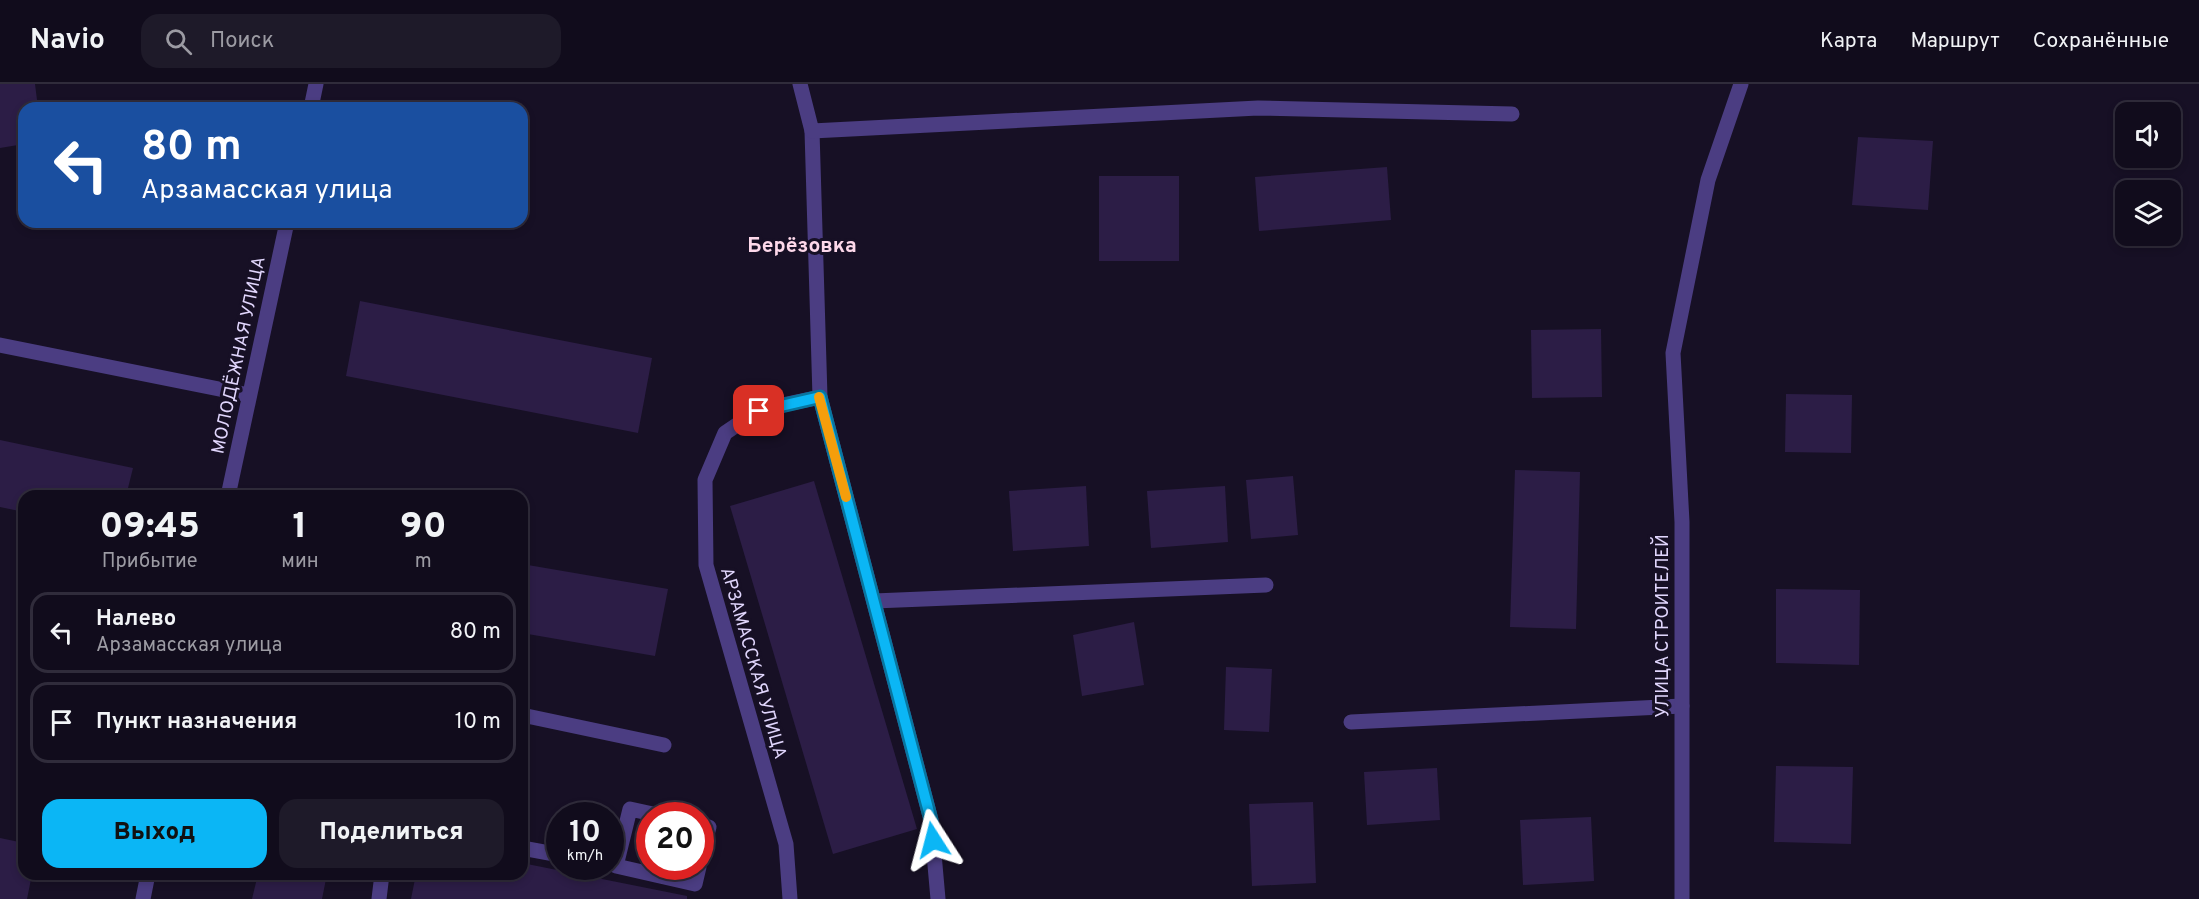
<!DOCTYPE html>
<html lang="ru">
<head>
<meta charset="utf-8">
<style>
	:root { --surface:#110c1c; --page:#1e1a29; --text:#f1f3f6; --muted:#9c9ba3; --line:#302c3b; --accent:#0bb6f5 }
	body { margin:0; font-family:Overpass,sans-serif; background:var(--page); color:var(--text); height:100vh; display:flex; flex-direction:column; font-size:22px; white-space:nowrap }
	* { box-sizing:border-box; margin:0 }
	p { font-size:20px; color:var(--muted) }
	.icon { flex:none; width:33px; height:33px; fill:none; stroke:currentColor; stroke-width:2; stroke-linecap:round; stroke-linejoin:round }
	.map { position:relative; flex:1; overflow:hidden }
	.side { position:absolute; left:18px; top:406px; width:510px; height:390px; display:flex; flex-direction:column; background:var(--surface); border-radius:18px; box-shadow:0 3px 9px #0003,0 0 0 2px var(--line) }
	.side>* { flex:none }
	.guide { position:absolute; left:18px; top:18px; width:510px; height:126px; border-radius:18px; box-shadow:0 3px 9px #0003,0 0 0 2px var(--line); background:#1a4fa0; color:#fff; overflow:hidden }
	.fabs { position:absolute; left:2115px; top:18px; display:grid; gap:12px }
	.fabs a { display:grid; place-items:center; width:66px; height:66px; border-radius:12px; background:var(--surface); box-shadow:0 3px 9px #0003,0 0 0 2px var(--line); font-size:30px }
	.speed { position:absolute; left:546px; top:718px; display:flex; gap:12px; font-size:30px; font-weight:700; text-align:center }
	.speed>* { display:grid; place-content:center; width:78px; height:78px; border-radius:50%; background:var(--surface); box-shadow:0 3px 9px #0003,0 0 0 2px var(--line); line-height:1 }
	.speed small { font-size:15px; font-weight:400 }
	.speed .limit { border:9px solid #d22; background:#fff; color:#111 }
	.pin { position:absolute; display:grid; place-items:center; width:51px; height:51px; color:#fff; margin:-26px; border-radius:12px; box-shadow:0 3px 9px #0006 }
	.me { position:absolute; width:66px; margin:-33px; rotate:351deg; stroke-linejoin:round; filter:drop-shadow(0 0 4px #0008) }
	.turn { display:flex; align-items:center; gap:21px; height:126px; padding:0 24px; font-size:27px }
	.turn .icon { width:78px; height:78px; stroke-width:2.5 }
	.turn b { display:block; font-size:42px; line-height:51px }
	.eta { display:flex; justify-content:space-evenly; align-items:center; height:102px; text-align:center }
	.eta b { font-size:36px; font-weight:800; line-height:42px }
	.primary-button { display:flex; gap:12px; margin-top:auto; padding:12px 24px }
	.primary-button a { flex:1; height:69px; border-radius:18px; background:var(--accent); color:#111; font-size:24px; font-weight:800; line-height:69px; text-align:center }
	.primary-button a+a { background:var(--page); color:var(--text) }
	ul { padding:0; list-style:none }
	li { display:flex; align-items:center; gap:18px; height:81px; margin:0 12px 9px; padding:0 12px; border:3px solid var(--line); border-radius:18px }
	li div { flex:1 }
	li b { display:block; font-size:22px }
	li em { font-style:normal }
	header { display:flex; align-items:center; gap:36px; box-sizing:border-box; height:84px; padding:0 30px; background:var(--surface); border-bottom:2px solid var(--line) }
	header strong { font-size:28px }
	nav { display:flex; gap:33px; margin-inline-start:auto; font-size:21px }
	.search { width:420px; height:54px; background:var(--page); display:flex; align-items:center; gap:15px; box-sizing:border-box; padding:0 21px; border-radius:18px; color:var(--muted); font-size:22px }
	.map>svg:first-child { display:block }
</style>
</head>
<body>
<header>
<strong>Navio</strong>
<div class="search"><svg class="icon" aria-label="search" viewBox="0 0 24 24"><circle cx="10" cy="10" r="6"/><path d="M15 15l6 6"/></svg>Поиск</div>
<nav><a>Карта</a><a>Маршрут</a><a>Сохранённые</a></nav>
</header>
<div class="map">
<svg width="2199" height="815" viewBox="0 0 2199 815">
	<rect width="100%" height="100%" fill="#171025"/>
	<!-- building -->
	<g fill="#2c1d46">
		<path d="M0,0H35L38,24H24V60L0,64Z"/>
		<path d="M1858,53L1933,57L1928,126L1852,121Z"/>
		<path d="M1387,83L1391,136L1259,147L1255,93Z"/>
		<rect x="1099" y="92" width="80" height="85"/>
		<path d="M360,217L652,274L638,349L346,292Z"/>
		<path d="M1601,245L1602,313L1532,314L1531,246Z"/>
		<path d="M1786,310L1852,311L1851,369L1785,368Z"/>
		<path d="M0,356L133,384L126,412H24V428L0,423Z"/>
		<path d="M1515,386L1580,388L1576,545L1510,543Z"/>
		<path d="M1293,392L1298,451L1251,455L1246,396Z"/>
		<path d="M814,397L917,745L833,770L730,422Z"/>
		<path d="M1086,402L1089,462L1013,467L1009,407Z"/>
		<path d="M1225,402L1228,458L1151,464L1147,407Z"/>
		<path d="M522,480L668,505L655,572L522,549Z"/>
		<path d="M1776,505L1860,506L1859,581L1776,579Z"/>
		<path d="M1134,538L1144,601L1082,612L1073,551Z"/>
		<path d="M1226,583L1272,585L1269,648L1224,646Z"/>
		<path d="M23,606H24V632L17,631Z"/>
		<path d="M1776,682L1853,683L1851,760L1774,758Z"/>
		<path d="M1437,684L1440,736L1367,741L1364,688Z"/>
		<path d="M1313,718L1316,799L1252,802L1249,720Z"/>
		<path d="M1591,733L1594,797L1523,801L1520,736Z"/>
		<path d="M0,754L24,759V790H32L27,815H0Z"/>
		<path d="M522,779L687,812V815H411L416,790H522Z"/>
		<path d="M258,790H327L322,815H252Z"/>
	</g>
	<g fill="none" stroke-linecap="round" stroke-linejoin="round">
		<!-- lane -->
		<g stroke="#4b3d82" stroke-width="15">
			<path d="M812,47L820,313L931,736L938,815"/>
			<path d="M874,517L1266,501"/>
			<path d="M522,631L664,661"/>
			<path d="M1351,638L1682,622"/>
			<path d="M662,732L630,725L616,782L695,800L699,783"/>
			<path d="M700,741L709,743L700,778"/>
			<path d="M522,764L560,771"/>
			<path d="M379,815L382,790"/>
			<path d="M790,815L786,760L706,481L705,396L725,349L759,326L820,313"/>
		</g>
		<!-- street -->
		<g stroke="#4b3d82" stroke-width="15">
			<path d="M800,0L812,47L1258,24L1512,30"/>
			<path d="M311,24L316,0"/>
			<path d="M0,261L249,311"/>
			<path d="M228,412L287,138"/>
			<path d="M143,815L148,790"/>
			<path d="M1682,815V438L1673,269L1708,96L1741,0"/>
		</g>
	</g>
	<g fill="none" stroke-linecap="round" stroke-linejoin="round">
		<defs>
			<path id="route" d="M759,327L820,313L931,736L933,756"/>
		</defs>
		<!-- route casing -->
		<use href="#route" stroke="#07769f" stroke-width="15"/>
		<!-- route -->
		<use href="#route" stroke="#0bb6f5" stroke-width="10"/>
		<!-- slow -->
		<path stroke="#f59e0b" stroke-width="10" d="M819,313L846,413"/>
	</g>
	<g text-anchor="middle" stroke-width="6" stroke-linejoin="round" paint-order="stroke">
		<!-- street labels -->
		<g font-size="18" fill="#e1d6fd" stroke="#171025">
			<text transform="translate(238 271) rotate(-78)" y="6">МОЛОДЁЖНАЯ УЛИЦА</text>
			<text transform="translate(1662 542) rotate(-90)" y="6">УЛИЦА СТРОИТЕЛЕЙ</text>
			<text transform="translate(754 579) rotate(74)" y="6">АРЗАМАССКАЯ УЛИЦА</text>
		</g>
		<!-- quarter labels -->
		<g font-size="21" font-weight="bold" fill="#fdd8ea" stroke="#171025">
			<text x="802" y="168">Берёзовка</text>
		</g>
	</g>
</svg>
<div class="fabs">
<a><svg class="icon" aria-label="sound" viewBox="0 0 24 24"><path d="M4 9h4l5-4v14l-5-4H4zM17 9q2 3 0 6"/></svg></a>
<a><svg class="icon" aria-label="layers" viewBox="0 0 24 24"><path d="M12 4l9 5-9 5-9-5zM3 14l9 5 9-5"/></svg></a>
</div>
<div class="speed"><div>10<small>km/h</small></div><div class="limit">20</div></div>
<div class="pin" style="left:759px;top:327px;background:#d93025"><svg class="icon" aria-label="arrive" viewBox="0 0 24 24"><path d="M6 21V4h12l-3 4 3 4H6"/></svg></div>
<svg class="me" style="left:933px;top:756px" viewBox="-20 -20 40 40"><path d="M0-17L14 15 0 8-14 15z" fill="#0bb6f5" stroke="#fff" stroke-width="4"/></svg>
<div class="guide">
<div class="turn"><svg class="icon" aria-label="left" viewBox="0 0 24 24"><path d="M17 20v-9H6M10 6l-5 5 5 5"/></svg><div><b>80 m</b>Арзамасская улица</div></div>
</div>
<section class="side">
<div class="eta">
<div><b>09:45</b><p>Прибытие</p></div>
<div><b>1</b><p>мин</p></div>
<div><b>90</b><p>m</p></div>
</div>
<ul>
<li><svg class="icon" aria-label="left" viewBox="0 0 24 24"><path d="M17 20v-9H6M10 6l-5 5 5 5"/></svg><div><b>Налево</b><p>Арзамасская улица</p></div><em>80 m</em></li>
<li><svg class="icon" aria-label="arrive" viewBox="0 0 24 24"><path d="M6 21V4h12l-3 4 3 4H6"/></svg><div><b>Пункт назначения</b></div><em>10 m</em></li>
</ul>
<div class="primary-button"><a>Выход</a><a>Поделиться</a></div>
</section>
</div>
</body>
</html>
